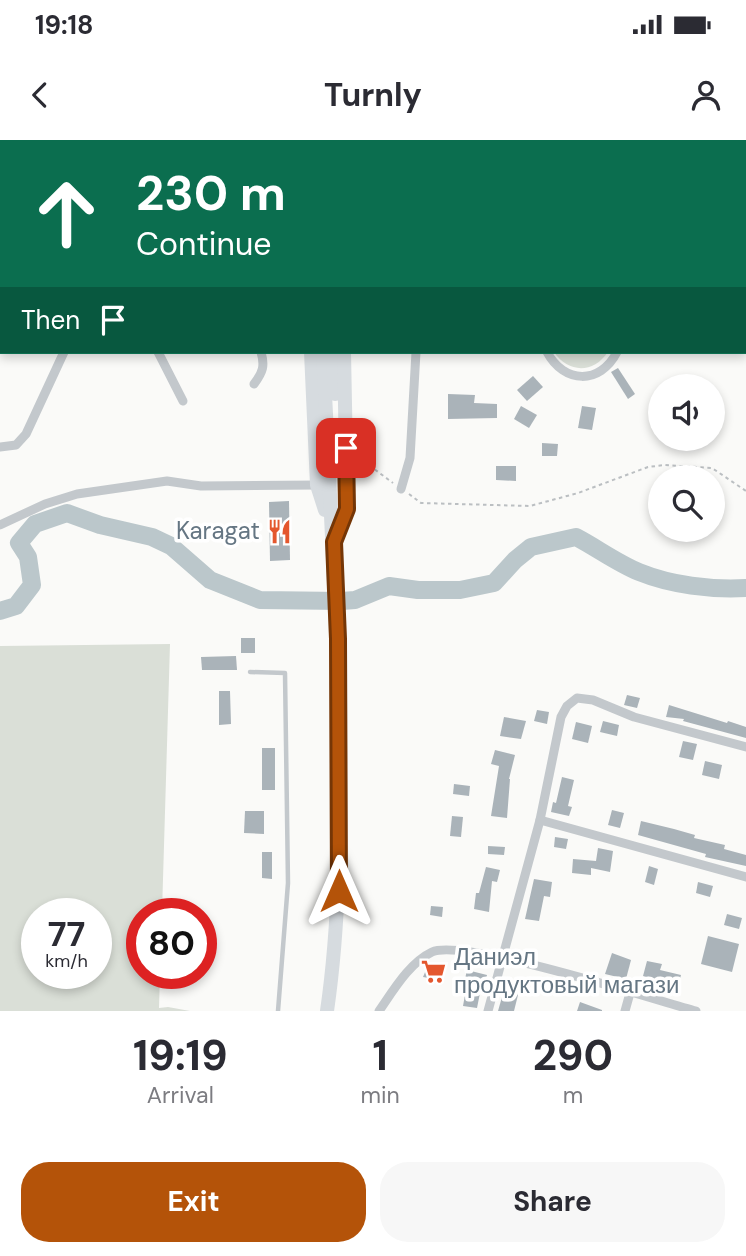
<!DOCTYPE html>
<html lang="en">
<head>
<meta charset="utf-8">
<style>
	:root { --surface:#fff; --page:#f7f7f7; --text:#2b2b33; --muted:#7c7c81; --accent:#b45309 }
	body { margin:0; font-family:"DM Sans",sans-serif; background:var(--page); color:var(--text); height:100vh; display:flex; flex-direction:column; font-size:26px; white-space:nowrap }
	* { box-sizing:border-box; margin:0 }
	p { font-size:23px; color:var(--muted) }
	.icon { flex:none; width:38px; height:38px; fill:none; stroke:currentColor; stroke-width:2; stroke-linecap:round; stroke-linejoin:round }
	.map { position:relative; height:871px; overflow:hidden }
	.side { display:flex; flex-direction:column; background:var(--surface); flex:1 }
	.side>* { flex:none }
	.guide { position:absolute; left:0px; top:0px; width:747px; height:214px; box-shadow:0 4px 10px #0003; background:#0b6e4f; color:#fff; overflow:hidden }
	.tools { position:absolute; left:648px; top:234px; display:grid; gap:14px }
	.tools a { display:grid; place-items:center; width:77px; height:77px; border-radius:50%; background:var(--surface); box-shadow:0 4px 10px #0003; font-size:35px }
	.speed { position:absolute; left:21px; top:758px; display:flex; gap:14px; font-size:35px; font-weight:700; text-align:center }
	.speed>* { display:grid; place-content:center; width:91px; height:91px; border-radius:50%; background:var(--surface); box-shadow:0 4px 10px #0003; line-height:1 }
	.speed small { font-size:18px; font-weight:400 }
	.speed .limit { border:10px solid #d22; background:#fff; color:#111 }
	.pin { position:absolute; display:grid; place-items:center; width:60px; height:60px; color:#fff; margin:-30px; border-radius:14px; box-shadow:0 4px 10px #0006 }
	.me { position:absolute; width:77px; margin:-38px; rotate:0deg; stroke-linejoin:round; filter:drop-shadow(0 0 5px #0008) }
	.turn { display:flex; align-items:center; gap:24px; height:147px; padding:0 21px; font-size:32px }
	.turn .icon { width:91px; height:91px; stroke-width:2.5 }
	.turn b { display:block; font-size:49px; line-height:60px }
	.then { display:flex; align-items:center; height:66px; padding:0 21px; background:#0003; gap:14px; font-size:26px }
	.eta { display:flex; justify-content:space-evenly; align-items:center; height:119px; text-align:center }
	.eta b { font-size:42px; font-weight:700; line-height:49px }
	.button { display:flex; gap:14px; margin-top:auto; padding:14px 21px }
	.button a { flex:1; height:80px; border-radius:28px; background:var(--accent); color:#fff; font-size:28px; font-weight:700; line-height:80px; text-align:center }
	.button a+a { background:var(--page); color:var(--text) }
	.status { display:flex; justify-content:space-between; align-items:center; height:49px; padding:0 35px; background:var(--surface); direction:ltr }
	.status svg { height:19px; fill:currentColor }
	header { display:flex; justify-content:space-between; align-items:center; height:91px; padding:0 21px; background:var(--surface); font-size:32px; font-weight:700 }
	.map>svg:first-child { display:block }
</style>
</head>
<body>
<div class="status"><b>19:18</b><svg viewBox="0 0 49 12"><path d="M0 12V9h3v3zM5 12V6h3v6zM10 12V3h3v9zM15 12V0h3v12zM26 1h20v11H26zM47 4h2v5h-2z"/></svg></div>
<header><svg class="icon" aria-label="back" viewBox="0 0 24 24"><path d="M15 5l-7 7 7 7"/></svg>Turnly<svg class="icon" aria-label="person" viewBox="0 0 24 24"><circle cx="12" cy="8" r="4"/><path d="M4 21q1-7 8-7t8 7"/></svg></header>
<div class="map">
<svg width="746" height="871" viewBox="0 0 746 871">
	<rect width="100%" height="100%" fill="#fafaf8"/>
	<!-- green -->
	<g fill="#dadfd7" fill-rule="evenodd">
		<path d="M554,212H608C593,234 568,233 554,212Z"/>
		<path d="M170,504L162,773L142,774V833H160L159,868L168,867L190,871H0V506ZM37,774H96V833H37Z"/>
	</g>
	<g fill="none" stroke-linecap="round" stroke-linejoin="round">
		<!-- river -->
		<path stroke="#bbc7cb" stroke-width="18" d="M0,471L16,466L32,445L28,417L19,403L35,384L67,373L100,385L152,397L171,406L210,440L260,460L342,461L355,460L389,446L418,450H460L494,443L515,420L531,407L576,397C597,408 617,423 639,432C671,445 711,450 746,448"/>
	</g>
	<!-- building -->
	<g fill="#aab3b9">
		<path d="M618,228L635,254L628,259L611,232Z"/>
		<path d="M533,236L543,247L527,261L517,250Z"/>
		<path d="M448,254L475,255L474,263L497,264V278L448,279Z"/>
		<path d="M521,266L537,275L529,288L514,279Z"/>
		<path d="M582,266L596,268L592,290L578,288Z"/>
		<path d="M542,303L558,304L557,316H542Z"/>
		<path d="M496,326H516V341L496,340Z"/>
		<path d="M289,361L290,420L270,421L269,362Z"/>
		<rect x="241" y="498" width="14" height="15"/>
		<path d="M236,516L237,530H202L201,517Z"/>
		<path d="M219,551H230L231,584L219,585Z"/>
		<path d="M627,555L640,558L637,568L624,565Z"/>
		<path d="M669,565L727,583L728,581L746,587V598L683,581L684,579L666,577Z"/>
		<path d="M537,570L549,572L547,584L534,581Z"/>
		<path d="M504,577L526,581L521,599L500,596Z"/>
		<path d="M603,581L619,585L617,596L600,592Z"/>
		<path d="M576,582L592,586L588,603L572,599Z"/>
		<path d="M683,601L697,604L693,620L679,617Z"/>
		<rect x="262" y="608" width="13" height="42"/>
		<path d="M495,610L515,615L509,639H510L507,678L491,676L499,626L491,624Z"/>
		<path d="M705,621L722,625L719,639L702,635Z"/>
		<path d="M562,637L574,640L568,666L572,667L569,676L551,672L553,662L556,663Z"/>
		<path d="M454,644L470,646L469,656L453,654Z"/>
		<path d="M612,670L624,673L620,688L608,685Z"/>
		<path d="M245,671H264V694L244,693Z"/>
		<path d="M452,676L463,677L461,697L450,696Z"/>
		<path d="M641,681L674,689L695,695L694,698L725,705L724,709L746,715V726L705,717L706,714L638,695Z"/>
		<path d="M555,697L568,699L566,709L554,707Z"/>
		<path d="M488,706L505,707L504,715L488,714Z"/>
		<path d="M598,708L613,711L610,732L591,728V735L572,733L573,719L596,721Z"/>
		<path d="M262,712H272V739L262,738Z"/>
		<path d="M649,726L658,729L654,745L645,742Z"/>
		<path d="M486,727L500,730L497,742L492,741L489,772L474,769L476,753H479Z"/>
		<path d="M534,739L552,742L550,757L544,756L539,781L525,779Z"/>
		<path d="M698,742L713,746L710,757L696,753Z"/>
		<path d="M431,766L443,767L442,777L430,775Z"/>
		<path d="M727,774L742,778L739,789L724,785Z"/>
		<path d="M708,796L739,804L732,832L701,824Z"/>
		<path d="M612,813L631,820L626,839L605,834Z"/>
		<path d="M647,821L662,824L660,830L681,835L678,846L643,836Z"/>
		<path d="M429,823L444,826L440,840L423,837Z"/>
		<path d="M467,830L487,835L483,854L480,853L477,868L463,866L466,849L463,848Z"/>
		<path d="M506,843L520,847L514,871H498Z"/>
		<path d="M580,862L602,870V871H577Z"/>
	</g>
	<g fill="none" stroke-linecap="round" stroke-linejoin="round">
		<!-- path -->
		<g stroke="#bbbfc2" stroke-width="2" stroke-dasharray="3.5 3.5" stroke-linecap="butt">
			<path d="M358,317L393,343"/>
			<path d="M409,354L421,363L530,366L578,353L648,327L665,325L712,328L746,351"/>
		</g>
		<!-- service -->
		<path stroke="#c3c8cc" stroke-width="4.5" d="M250,532L285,533L288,743L278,871"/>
		<!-- minor -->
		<g stroke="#c3c8cc" stroke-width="9">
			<path d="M131,0L135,2"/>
			<path d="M673,2L674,0"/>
			<path d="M0,47L2,48"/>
			<path d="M0,149L2,150"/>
			<path d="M158,212L183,261"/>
			<path d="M547,212C564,244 600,245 617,212"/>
			<path d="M254,244C263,232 265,226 261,212"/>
			<path d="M0,307L16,305L26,294L64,212"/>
			<path d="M401,349L410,318L416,212"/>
			<path d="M0,385L45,364L77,354L167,341L201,346L317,345"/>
			<path d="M540,680L746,737"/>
			<path d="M379,871C393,851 409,823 432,812C464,798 652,859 696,871"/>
			<path d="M488,871L540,680L561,577L567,566L577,558L593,560L634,577L746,607"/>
			<path d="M625,871L630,853"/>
		</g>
		<!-- trunk -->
		<g stroke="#d6dbdf" stroke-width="14">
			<path d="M299,0L300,2"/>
			<path d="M314,0V2"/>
			<path d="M326,0V2"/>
			<path d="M341,0V2"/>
			<path d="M311,212L317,345L325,370"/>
			<path d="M323,212C329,341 337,470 339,600C340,691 340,781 327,871"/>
			<path d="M333,212L335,254"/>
			<path d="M336,397L347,369L344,212"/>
		</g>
	</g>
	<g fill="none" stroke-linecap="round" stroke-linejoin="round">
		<defs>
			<path id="route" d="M339,751L338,499L334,402L347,369L346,308"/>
		</defs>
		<!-- route casing -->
		<use href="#route" stroke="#753606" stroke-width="18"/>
		<!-- route -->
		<use href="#route" stroke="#b45309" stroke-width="12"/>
	</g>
	<!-- icons -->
	<defs>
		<symbol id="restaurant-bare" viewBox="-9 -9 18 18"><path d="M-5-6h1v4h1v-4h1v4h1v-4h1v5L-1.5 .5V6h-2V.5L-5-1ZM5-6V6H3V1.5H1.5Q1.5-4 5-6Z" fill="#e4572e" stroke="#fff" stroke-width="2.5" paint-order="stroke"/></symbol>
		<symbol id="supermarket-bare" viewBox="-9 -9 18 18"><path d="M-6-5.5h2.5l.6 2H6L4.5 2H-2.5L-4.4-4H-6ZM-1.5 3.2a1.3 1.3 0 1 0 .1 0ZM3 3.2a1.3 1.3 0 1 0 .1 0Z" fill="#e4572e" stroke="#fff" stroke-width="2.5" paint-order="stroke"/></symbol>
	</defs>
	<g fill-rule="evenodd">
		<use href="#restaurant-bare" x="262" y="374" width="35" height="35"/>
		<use href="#supermarket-bare" x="416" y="814" width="35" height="35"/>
	</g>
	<g text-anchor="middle" stroke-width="7" stroke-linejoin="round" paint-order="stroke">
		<!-- poi labels -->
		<g font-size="24" fill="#657683" stroke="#fff" text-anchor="end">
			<text x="260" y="399">Karagat</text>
			<text x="454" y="825" text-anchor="start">Даниэл<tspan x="454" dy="28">продуктовый магази</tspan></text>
		</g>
	</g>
</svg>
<div class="tools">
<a><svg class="icon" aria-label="sound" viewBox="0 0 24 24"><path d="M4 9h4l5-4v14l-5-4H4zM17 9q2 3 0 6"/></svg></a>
<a><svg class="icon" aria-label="search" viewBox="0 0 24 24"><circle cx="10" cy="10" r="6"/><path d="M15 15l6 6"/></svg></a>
</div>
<div class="speed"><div>77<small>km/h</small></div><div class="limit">80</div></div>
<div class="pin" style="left:346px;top:308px;background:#d93025"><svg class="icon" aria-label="arrive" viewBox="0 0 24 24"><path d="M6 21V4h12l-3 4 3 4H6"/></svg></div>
<svg class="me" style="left:339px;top:751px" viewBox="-20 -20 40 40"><path d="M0-17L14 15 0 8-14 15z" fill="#b45309" stroke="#fff" stroke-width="4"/></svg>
<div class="guide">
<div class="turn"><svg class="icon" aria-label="ahead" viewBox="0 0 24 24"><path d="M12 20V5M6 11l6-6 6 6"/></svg><div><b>230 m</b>Continue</div></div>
<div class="then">Then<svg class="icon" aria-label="arrive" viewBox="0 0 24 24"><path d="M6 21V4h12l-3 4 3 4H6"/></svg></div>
</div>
</div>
<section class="side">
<div class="eta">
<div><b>19:19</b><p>Arrival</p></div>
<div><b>1</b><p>min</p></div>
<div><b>290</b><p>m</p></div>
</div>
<div class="button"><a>Exit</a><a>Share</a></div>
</section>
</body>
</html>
